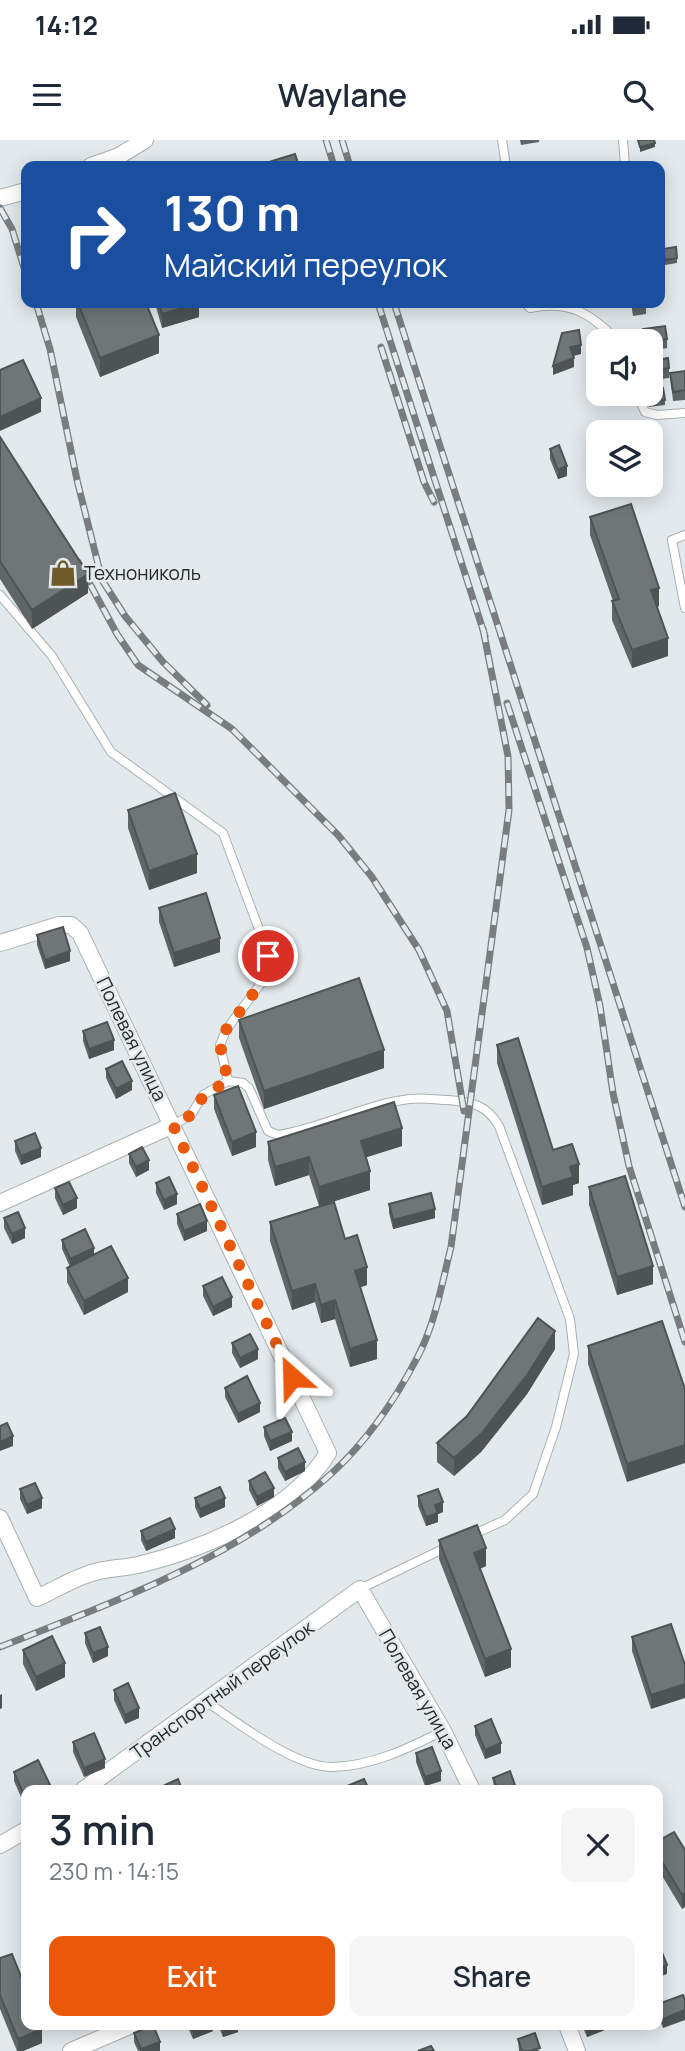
<!DOCTYPE html>
<html lang="en">
<head>
<meta charset="utf-8">
<style>
	:root { --surface:#fff; --page:#f6f6f7; --text:#1f2937; --muted:#747a83; --accent:#ea580c }
	body { margin:0; font-family:Manrope,sans-serif; background:var(--page); color:var(--text); height:100vh; display:flex; flex-direction:column; font-size:26px; white-space:nowrap }
	* { box-sizing:border-box; margin:0 }
	p { font-size:23px; color:var(--muted) }
	.icon { flex:none; width:38px; height:38px; fill:none; stroke:currentColor; stroke-width:2; stroke-linecap:round; stroke-linejoin:round }
	.map { position:relative; flex:1; overflow:hidden }
	.details { position:absolute; left:21px; top:1645px; width:642px; height:245px; display:flex; flex-direction:column; background:var(--surface); border-radius:14px; box-shadow:0 4px 18px #0003 }
	.details>* { flex:none }
	.guide { position:absolute; left:21px; top:21px; width:644px; height:147px; border-radius:14px; box-shadow:0 4px 18px #0003; background:#1a4fa0; color:#fff; overflow:hidden }
	.controls { position:absolute; left:586px; top:189px; display:grid; gap:14px }
	.controls a { display:grid; place-items:center; width:77px; height:77px; border-radius:14px; background:var(--surface); box-shadow:0 4px 18px #0003; font-size:35px }
	.pin { position:absolute; display:grid; place-items:center; width:60px; height:60px; color:#fff; margin:-30px; border:4px solid #fff; border-radius:50%; box-shadow:0 2px 7px #0007 }
	.me { position:absolute; width:77px; margin:-38px; rotate:335deg; stroke-linejoin:round; filter:drop-shadow(0 0 5px #0008) }
	.turn { display:flex; align-items:center; gap:24px; height:147px; padding:0 28px; font-size:32px }
	.turn .icon { width:91px; height:91px; stroke-width:2.5 }
	.turn b { display:block; font-size:49px; line-height:60px }
	.round { display:grid; place-items:center; flex:none; width:74px; height:74px; border-radius:14px; background:var(--page) }
	.summary { display:flex; align-items:center; justify-content:space-between; height:119px; padding:0 28px }
	h1 { font-size:42px; font-weight:600; line-height:52px }
	.button { display:flex; gap:14px; margin-top:auto; padding:14px 28px }
	.button a { flex:1; height:80px; border-radius:14px; background:var(--accent); color:#fff; font-size:28px; font-weight:600; line-height:80px; text-align:center }
	.button a+a { background:var(--page); color:var(--text) }
	.status { display:flex; justify-content:space-between; align-items:center; height:49px; padding:0 35px; background:var(--surface); direction:ltr }
	.status svg { height:19px; fill:currentColor }
	header { display:flex; justify-content:space-between; align-items:center; height:91px; padding:0 28px; background:var(--surface); font-size:32px; font-weight:600 }
	.map>svg:first-child { display:block }
</style>
</head>
<body>
<div class="status"><b>14:12</b><svg viewBox="0 0 49 12"><path d="M0 12V9h3v3zM5 12V6h3v6zM10 12V3h3v9zM15 12V0h3v12zM26 1h20v11H26zM47 4h2v5h-2z"/></svg></div>
<header><svg class="icon" aria-label="menu" viewBox="0 0 24 24"><path d="M4 6h16M4 12h16M4 18h16"/></svg>Waylane<svg class="icon" aria-label="search" viewBox="0 0 24 24"><circle cx="10" cy="10" r="6"/><path d="M15 15l6 6"/></svg></header>
<div class="map">
<svg width="685" height="1911" viewBox="0 0 685 1911">
	<rect width="100%" height="100%" fill="#e3eaed"/>
	<g fill="none" stroke-linecap="round" stroke-linejoin="round">
		<defs>
			<g id="service">
				<path d="M502,0L506,26"/>
				<path d="M623,0L625,26"/>
				<path d="M525,163L530,168C570,160 590,173 618,201"/>
				<path d="M637,254L645,272L657,275L685,273"/>
				<path d="M685,395L672,400L685,468"/>
				<path d="M0,455L52,516L111,612L223,693L269,816L265,838L226,890L220,905L228,941L203,955L191,975L173,985"/>
				<path d="M228,941L243,943L249,948L268,991L278,995C323,988 365,964 410,959C422,957 436,960 448,960C472,962 487,965 499,986L570,1179L574,1214L556,1287L533,1354L505,1380L470,1396"/>
				<path d="M360,1449L449,1406"/>
				<path d="M207,1562C238,1583 293,1626 331,1627C370,1627 409,1608 443,1591"/>
			</g>
			<g id="minor">
				<path d="M91,26L119,16L145,0"/>
				<path d="M0,58L26,51"/>
				<path d="M0,803L59,785H71L80,793L328,1313C291,1373 204,1409 138,1425C124,1428 109,1428 95,1432C75,1437 55,1450 37,1458L0,1378"/>
				<path d="M0,1063L173,985"/>
				<path d="M83,1650L360,1449L443,1591L472,1650"/>
				<path d="M0,1705L26,1690"/>
				<path d="M567,1885L577,1911"/>
				<path d="M71,1911L132,1885"/>
			</g>
		</defs>
		<!-- service casing -->
		<use href="#service" stroke="#a9b0b2" stroke-width="10"/>
		<!-- minor casing -->
		<use href="#minor" stroke="#a9b0b2" stroke-width="18"/>
		<!-- service -->
		<use href="#service" stroke="#fff" stroke-width="8"/>
		<!-- minor -->
		<use href="#minor" stroke="#fff" stroke-width="16"/>
		<defs>
			<g id="rail">
				<path d="M326,0L334,26"/>
				<path d="M342,0L350,26"/>
				<path d="M0,68L12,89L26,134"/>
				<path d="M36,163L50,209L77,340L102,440L125,476L163,522L207,565"/>
				<path d="M378,163L485,496"/>
				<path d="M394,163L685,1067"/>
				<path d="M381,207L424,342L434,362"/>
				<path d="M78,422L117,494L138,525L232,589L338,695L372,737L419,810L447,871L464,971"/>
				<path d="M507,563L587,808L600,866L613,953L629,1026L685,1202"/>
				<path d="M0,1507C115,1461 239,1418 332,1333C367,1301 395,1260 417,1218C435,1185 442,1143 451,1107L509,670L508,616L483,489"/>
			</g>
		</defs>
		<!-- rail casing -->
		<use href="#rail" stroke="#797d7f" stroke-width="7"/>
		<!-- rail -->
		<use href="#rail" stroke="#e3eaed" stroke-width="4.5" stroke-dasharray="13" stroke-linecap="butt"/>
	</g>
	<!-- wall -->
	<g fill="#606567">
		<path d="M520,0H539V2L521,5Z"/>
		<path d="M663,109L677,118V123L665,125Z"/>
		<path d="M76,163H146L159,213L100,237L76,177Z"/>
		<path d="M155,163H199V177L162,188Z"/>
		<path d="M631,163H646V174L633,176Z"/>
		<path d="M643,189L667,199V208L651,211V201H643Z"/>
		<path d="M651,221L669,228V238L651,240Z"/>
		<path d="M685,231V260L673,261L670,233Z"/>
		<path d="M647,254L665,260V265L649,267Z"/>
		<path d="M0,297L88,453L32,489L0,439Z"/>
		<path d="M550,309L567,336L558,339L550,319Z"/>
		<path d="M590,377L659,466L657,467L668,516L632,528L612,480V461H613L590,395Z"/>
		<path d="M128,670L197,733L149,750L128,688Z"/>
		<path d="M159,768L220,812L174,827L159,782Z"/>
		<path d="M37,795L70,821L45,829L37,805Z"/>
		<path d="M239,880L384,928L264,969L239,898Z"/>
		<path d="M83,891L114,910L89,919L83,901Z"/>
		<path d="M497,905L553,1010L579,1043L573,1045V1055L542,1065L497,923Z"/>
		<path d="M106,929L132,950L116,959L106,938Z"/>
		<path d="M214,955L256,1007L232,1016L214,969Z"/>
		<path d="M15,1001L41,1017L21,1025L15,1011Z"/>
		<path d="M268,1002L402,1006L366,1017L370,1050L319,1066L309,1035L275,1046L268,1020Z"/>
		<path d="M129,1014L149,1030L136,1037L129,1023Z"/>
		<path d="M156,1043L177,1064L164,1070L156,1053Z"/>
		<path d="M589,1047L653,1144L617,1155L589,1065Z"/>
		<path d="M55,1048L77,1068L63,1075L55,1058Z"/>
		<path d="M389,1064L435,1078L393,1089L389,1073Z"/>
		<path d="M177,1074L207,1091L184,1101L177,1084Z"/>
		<path d="M4,1078L25,1098L12,1104L4,1088Z"/>
		<path d="M270,1082L345,1099L367,1145L361,1147L377,1219L350,1227L335,1179L321,1183L315,1162L292,1170L270,1101Z"/>
		<path d="M62,1100L94,1114L128,1152L84,1175L67,1142V1128L70,1127L62,1109Z"/>
		<path d="M203,1146L232,1167L213,1176L203,1156Z"/>
		<path d="M662,1181L627,1342L588,1224V1206Z"/>
		<path d="M232,1203L258,1219L240,1228L232,1213Z"/>
		<path d="M555,1209L527,1254L481,1312L454,1336L437,1322V1303L467,1276Z"/>
		<path d="M225,1248L260,1272L238,1283L225,1257Z"/>
		<path d="M264,1287L292,1301L270,1311L264,1296Z"/>
		<path d="M278,1318L305,1331L285,1341L278,1328Z"/>
		<path d="M249,1341L274,1357L257,1366L249,1350Z"/>
		<path d="M20,1349L42,1368L27,1374L20,1359Z"/>
		<path d="M418,1356L443,1372L438,1374V1382L426,1386L418,1366Z"/>
		<path d="M195,1358L225,1367L200,1378L195,1367Z"/>
		<path d="M141,1391L175,1398L146,1411L141,1400Z"/>
		<path d="M439,1400L486,1426L480,1429L511,1527L485,1537L439,1419Z"/>
		<path d="M85,1493L108,1516L93,1523L85,1503Z"/>
		<path d="M632,1497L685,1525L651,1569L632,1511Z"/>
		<path d="M23,1510L65,1537L36,1551L23,1524Z"/>
		<path d="M114,1550L139,1578L125,1584L114,1560Z"/>
		<path d="M475,1586L501,1613L485,1619L475,1595Z"/>
		<path d="M73,1602L105,1628L84,1637L73,1612Z"/>
		<path d="M416,1613L441,1641L425,1646L416,1622Z"/>
		<path d="M14,1632L50,1650L25,1666L14,1641Z"/>
		<path d="M493,1638L516,1650H494Z"/>
		<path d="M658,1701L685,1710L682,1769L658,1729Z"/>
		<path d="M0,1818L42,1903L23,1911H17L0,1869Z"/>
		<path d="M683,1855L663,1888L658,1874V1864Z"/>
		<path d="M187,1885H213V1891L193,1899Z"/>
		<path d="M218,1885H238V1892L223,1897Z"/>
		<path d="M582,1885H615V1886L587,1897Z"/>
		<path d="M134,1893L160,1911H138L134,1902Z"/>
		<path d="M518,1899L540,1911H519Z"/>
	</g>
	<!-- shaded-wall -->
	<g fill="#4e5354">
		<path d="M655,3V7L640,12V7Z"/>
		<path d="M199,163V177L162,188V174Z"/>
		<path d="M159,195V213L100,237V218Z"/>
		<path d="M581,205V214L570,217V207Z"/>
		<path d="M574,218V227L553,235V226Z"/>
		<path d="M41,258V272L0,291V277Z"/>
		<path d="M567,326V336L558,339V330Z"/>
		<path d="M88,434V453L32,489V470Z"/>
		<path d="M659,448V466L651,469V450Z"/>
		<path d="M668,498V516L632,528V510Z"/>
		<path d="M197,714V733L149,750V731Z"/>
		<path d="M220,798V812L174,827V813Z"/>
		<path d="M70,811V821L45,829V820Z"/>
		<path d="M114,900V910L89,919V909Z"/>
		<path d="M384,910V928L264,969V951Z"/>
		<path d="M132,941V950L116,959V949Z"/>
		<path d="M402,988V1006L361,1019V1001Z"/>
		<path d="M256,992V1007L232,1016V1002Z"/>
		<path d="M41,1008V1017L21,1025V1016Z"/>
		<path d="M309,1017V1035L275,1046V1027Z"/>
		<path d="M149,1020V1030L136,1037V1027Z"/>
		<path d="M579,1024V1043L573,1045V1055L542,1065V1047L570,1027Z"/>
		<path d="M370,1031V1050L319,1066V1047Z"/>
		<path d="M177,1054V1064L164,1070V1060Z"/>
		<path d="M77,1058V1068L63,1075V1065Z"/>
		<path d="M435,1069V1078L393,1089V1080Z"/>
		<path d="M207,1081V1091L184,1101V1091Z"/>
		<path d="M25,1088V1098L12,1104V1094Z"/>
		<path d="M94,1108V1117L70,1128V1119Z"/>
		<path d="M653,1126V1144L617,1155V1137Z"/>
		<path d="M367,1127V1145L355,1149V1131Z"/>
		<path d="M128,1138V1152L84,1175V1161Z"/>
		<path d="M315,1144V1162L292,1170V1151Z"/>
		<path d="M232,1157V1167L213,1176V1167Z"/>
		<path d="M335,1160V1179L321,1183V1165Z"/>
		<path d="M555,1191V1209L527,1254L481,1312L454,1336V1318Z"/>
		<path d="M377,1200V1219L350,1227V1209Z"/>
		<path d="M258,1209V1219L240,1228V1218Z"/>
		<path d="M260,1263V1272L238,1283V1274Z"/>
		<path d="M292,1292V1301L270,1311V1301Z"/>
		<path d="M13,1296V1306L0,1311V1302Z"/>
		<path d="M685,1305V1323L627,1342V1324Z"/>
		<path d="M305,1322V1331L285,1341V1332Z"/>
		<path d="M274,1348V1357L257,1366V1357Z"/>
		<path d="M42,1358V1368L27,1374V1365Z"/>
		<path d="M225,1358V1367L200,1378V1369Z"/>
		<path d="M443,1362V1372L438,1374V1382L426,1386V1377L435,1365Z"/>
		<path d="M175,1389V1398L146,1411V1402Z"/>
		<path d="M486,1408V1426L474,1431V1413Z"/>
		<path d="M108,1507V1516L93,1523V1513Z"/>
		<path d="M511,1509V1527L485,1537V1519Z"/>
		<path d="M65,1523V1537L36,1551V1537Z"/>
		<path d="M685,1544V1558L651,1569V1555Z"/>
		<path d="M2,1554V1568L0,1569V1555Z"/>
		<path d="M139,1568V1578L125,1584V1575Z"/>
		<path d="M501,1603V1613L485,1619V1610Z"/>
		<path d="M105,1619V1628L84,1637V1628Z"/>
		<path d="M441,1631V1641L425,1646V1637Z"/>
		<path d="M50,1645V1650H39Z"/>
		<path d="M685,1753V1767L682,1769V1755Z"/>
		<path d="M667,1825V1834L658,1837V1828Z"/>
		<path d="M685,1870V1880L663,1888V1879Z"/>
		<path d="M206,1885H213V1891L193,1899V1890Z"/>
		<path d="M231,1885H238V1892L223,1897V1888Z"/>
		<path d="M248,1885H257L248,1889Z"/>
		<path d="M594,1885H615V1886L587,1897V1888Z"/>
		<path d="M42,1889V1903L23,1911H18V1899Z"/>
		<path d="M160,1902V1911H141V1909Z"/>
	</g>
	<!-- building -->
	<g fill="#707678" stroke="#4e5354" stroke-width="2">
		<path d="M638,0H654L655,3L640,7Z"/>
		<path d="M295,14L299,26H256Z"/>
		<path d="M676,107L677,118L665,120L663,109Z"/>
		<path d="M78,163H146L159,195L100,218Z"/>
		<path d="M159,163H199L162,174Z"/>
		<path d="M633,163H646V165L633,167Z"/>
		<path d="M665,186L667,199L645,201L643,189Z"/>
		<path d="M579,190L581,205L570,207L574,218L553,226L562,193Z"/>
		<path d="M668,218L669,228L651,231V221Z"/>
		<path d="M23,220L41,258L0,277V230Z"/>
		<path d="M685,231V250L673,252L670,233Z"/>
		<path d="M663,248L665,260L649,262L648,254H651V250Z"/>
		<path d="M0,297L88,434L32,470L0,421Z"/>
		<path d="M559,305L567,326L558,330L550,309Z"/>
		<path d="M631,364L659,448L651,450L668,498L632,510L612,461L619,459L590,377Z"/>
		<path d="M175,653L197,714L149,731L128,670Z"/>
		<path d="M206,753L220,798L174,813L159,768Z"/>
		<path d="M63,787L70,811L45,820L37,795Z"/>
		<path d="M359,838L384,910L264,951L239,880Z"/>
		<path d="M107,882L114,900L89,909L83,891Z"/>
		<path d="M518,898L553,1010L572,1004L579,1024L570,1027L573,1037L542,1047L497,905Z"/>
		<path d="M122,921L132,941L116,949L106,929Z"/>
		<path d="M238,946L256,992L232,1002L214,955Z"/>
		<path d="M394,962L402,988L361,1001L370,1031L319,1047L309,1017L275,1027L268,1002Z"/>
		<path d="M35,993L41,1008L21,1016L15,1001Z"/>
		<path d="M142,1007L149,1020L136,1027L129,1014Z"/>
		<path d="M625,1036L653,1126L617,1137L589,1047Z"/>
		<path d="M169,1037L177,1054L164,1060L156,1043Z"/>
		<path d="M69,1042L77,1058L63,1065L55,1048Z"/>
		<path d="M431,1053L435,1069L393,1080L389,1064Z"/>
		<path d="M334,1062L345,1099L357,1095L367,1127L355,1131L377,1200L350,1209L335,1160L321,1165L315,1144L292,1151L270,1082Z"/>
		<path d="M200,1064L207,1081L184,1091L177,1074Z"/>
		<path d="M18,1072L25,1088L12,1094L4,1078Z"/>
		<path d="M85,1089L94,1108L70,1119L62,1100Z"/>
		<path d="M111,1106L128,1138L84,1161L67,1128Z"/>
		<path d="M222,1137L232,1157L213,1167L203,1146Z"/>
		<path d="M538,1178L555,1191L527,1235L481,1294L454,1318L437,1303L467,1276Z"/>
		<path d="M662,1181L685,1249V1305L627,1324L588,1206Z"/>
		<path d="M250,1194L258,1209L240,1218L232,1203Z"/>
		<path d="M247,1236L260,1263L238,1274L225,1248Z"/>
		<path d="M285,1278L292,1292L270,1301L264,1287Z"/>
		<path d="M7,1283L13,1296L0,1302V1286Z"/>
		<path d="M298,1308L305,1322L285,1332L278,1318Z"/>
		<path d="M265,1332L274,1348L257,1357L249,1341Z"/>
		<path d="M35,1343L42,1358L27,1365L20,1349Z"/>
		<path d="M220,1347L225,1358L200,1369L195,1358Z"/>
		<path d="M438,1349L443,1362L435,1365L438,1373L426,1377L418,1356Z"/>
		<path d="M170,1378L175,1389L146,1402L141,1391Z"/>
		<path d="M477,1385L486,1408L474,1413L511,1509L485,1519L439,1400Z"/>
		<path d="M671,1484L685,1525V1544L651,1555L632,1497Z"/>
		<path d="M100,1487L108,1507L93,1513L85,1493Z"/>
		<path d="M52,1496L65,1523L36,1537L23,1510Z"/>
		<path d="M128,1543L139,1568L125,1575L114,1550Z"/>
		<path d="M491,1579L501,1603L485,1610L475,1586Z"/>
		<path d="M94,1593L105,1619L84,1628L73,1602Z"/>
		<path d="M432,1607L441,1631L425,1637L416,1613Z"/>
		<path d="M38,1620L50,1645L39,1650H26L25,1657L14,1632Z"/>
		<path d="M510,1631L516,1648L509,1650H498L493,1638Z"/>
		<path d="M178,1639L182,1650H167L165,1645Z"/>
		<path d="M364,1639L369,1650H349L347,1646Z"/>
		<path d="M674,1692L685,1710V1753L682,1755L658,1715V1701Z"/>
		<path d="M661,1810L667,1825L658,1828V1811Z"/>
		<path d="M12,1814L26,1849V1885H41L42,1889L18,1899L0,1855V1818Z"/>
		<path d="M683,1855L685,1859V1870L663,1879L658,1864Z"/>
		<path d="M153,1885L160,1902L141,1909L134,1893Z"/>
		<path d="M191,1885H206L193,1890Z"/>
		<path d="M535,1893L540,1908L530,1911H522L518,1899Z"/>
		<path d="M431,1906L434,1911H418Z"/>
	</g>
	<g fill="none" stroke-linecap="round" stroke-linejoin="round">
		<!-- route -->
		<path stroke="#ea580c" stroke-width="12" stroke-dasharray="0 21.6" d="M268,816L265,838L226,890L220,905L228,941L204,955L191,975L173,985L292,1237"/>
	</g>
	<!-- icons -->
	<defs>
		<symbol id="shop-bare" viewBox="-9 -9 18 18"><path d="M-5-2.5h2.3a2.7 3.5 0 0 1 5.4 0H5L5.5 6h-11ZM-1.5-2.5h3a1.5 2.3 0 0 0-3 0Z" fill="#6f5b2a" stroke="#e3eaed" stroke-width="2.5" paint-order="stroke"/></symbol>
	</defs>
	<g fill-rule="evenodd">
		<use href="#shop-bare" x="44" y="414" width="38" height="38"/>
	</g>
	<g text-anchor="middle" stroke-width="5" stroke-linejoin="round" paint-order="stroke">
		<!-- poi labels -->
		<g font-size="19" fill="#262829" stroke="#e3eaed" text-anchor="start">
			<text x="84" y="440">Технониколь</text>
		</g>
		<!-- street labels -->
		<g font-size="19" fill="#262829" stroke="#e3eaed">
			<text transform="translate(132 899) rotate(64)" y="7">Полевая улица</text>
			<text transform="translate(418 1549) rotate(60)" y="7">Полевая улица</text>
			<text transform="translate(222 1550) rotate(-36)" y="7">Транспортный переулок</text>
		</g>
	</g>
</svg>
<div class="controls">
<a><svg class="icon" aria-label="sound" viewBox="0 0 24 24"><path d="M4 9h4l5-4v14l-5-4H4zM17 9q2 3 0 6"/></svg></a>
<a><svg class="icon" aria-label="layers" viewBox="0 0 24 24"><path d="M12 4l9 5-9 5-9-5zM3 14l9 5 9-5"/></svg></a>
</div>
<div class="pin" style="left:268px;top:816px;background:#d93025"><svg class="icon" aria-label="arrive" viewBox="0 0 24 24"><path d="M6 21V4h12l-3 4 3 4H6"/></svg></div>
<svg class="me" style="left:292px;top:1237px" viewBox="-20 -20 40 40"><path d="M0-17L14 15 0 8-14 15z" fill="#ea580c" stroke="#fff" stroke-width="4"/></svg>
<div class="guide">
<div class="turn"><svg class="icon" aria-label="right" viewBox="0 0 24 24"><path d="M7 20v-9h11M14 6l5 5-5 5"/></svg><div><b>130 m</b>Майский переулок</div></div>
</div>
<section class="details">
<div class="summary"><div><h1>3 min</h1><p>230 m · 14:15</p></div><a class="round"><svg class="icon" aria-label="close" viewBox="0 0 24 24"><path d="M6 6l12 12M18 6L6 18"/></svg></a></div>
<div class="button"><a>Exit</a><a>Share</a></div>
</section>
</div>
</body>
</html>
